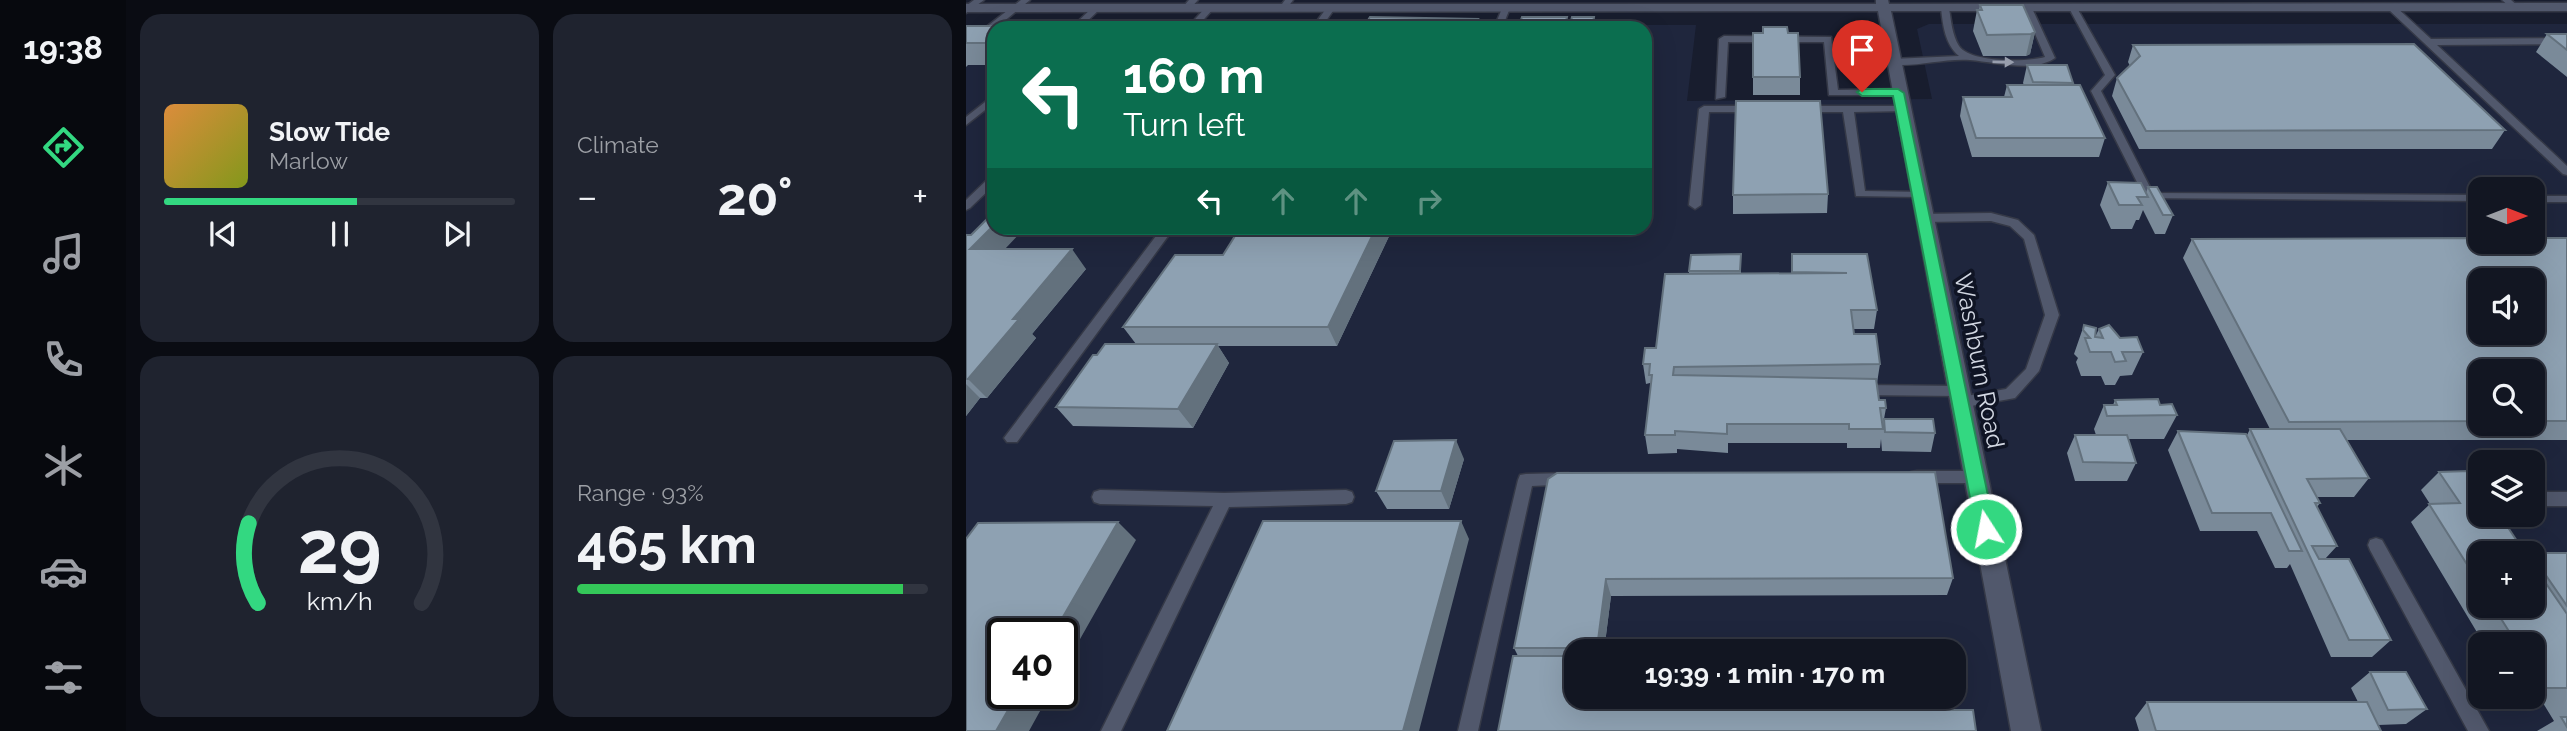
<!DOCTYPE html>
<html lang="en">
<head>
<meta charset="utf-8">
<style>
  :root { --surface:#121622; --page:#1f232f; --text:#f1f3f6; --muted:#9c9fa5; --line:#313540; --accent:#33d881 }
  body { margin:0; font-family:Raleway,sans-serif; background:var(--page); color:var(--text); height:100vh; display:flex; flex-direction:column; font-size:26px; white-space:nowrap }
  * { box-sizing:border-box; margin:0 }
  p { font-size:23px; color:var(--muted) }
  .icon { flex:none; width:38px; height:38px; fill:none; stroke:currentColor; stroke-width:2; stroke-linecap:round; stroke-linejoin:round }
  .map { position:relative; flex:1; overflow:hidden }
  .details { display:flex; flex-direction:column; gap:14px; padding:14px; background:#0a0c13; width:840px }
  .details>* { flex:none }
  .banner { position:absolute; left:21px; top:21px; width:665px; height:214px; border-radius:21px; box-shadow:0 7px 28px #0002,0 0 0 2px var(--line); background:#0b6e4f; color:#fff; overflow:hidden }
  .needle { width:46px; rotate:90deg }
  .fabs { position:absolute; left:1502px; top:177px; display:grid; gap:14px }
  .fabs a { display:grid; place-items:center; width:77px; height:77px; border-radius:14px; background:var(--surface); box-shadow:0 7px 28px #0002,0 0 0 2px var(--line); font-size:35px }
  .speed { position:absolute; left:21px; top:618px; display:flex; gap:14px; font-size:35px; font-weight:700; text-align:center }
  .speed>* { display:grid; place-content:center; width:91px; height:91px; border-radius:50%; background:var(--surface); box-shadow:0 7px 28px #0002,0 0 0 2px var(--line); line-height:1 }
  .speed .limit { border:4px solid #111; border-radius:10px; background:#fff; color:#111 }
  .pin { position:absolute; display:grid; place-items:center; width:60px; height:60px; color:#fff; margin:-72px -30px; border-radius:50% 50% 50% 0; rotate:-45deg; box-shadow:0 0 7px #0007 }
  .pin .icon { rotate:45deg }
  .me { position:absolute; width:77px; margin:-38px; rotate:349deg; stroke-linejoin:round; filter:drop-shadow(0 0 5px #0008) }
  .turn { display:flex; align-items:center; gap:24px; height:147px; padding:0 21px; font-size:32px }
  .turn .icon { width:91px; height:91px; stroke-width:2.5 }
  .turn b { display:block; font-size:49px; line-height:60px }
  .lanes { display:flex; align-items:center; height:66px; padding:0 21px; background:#0003; justify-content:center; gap:35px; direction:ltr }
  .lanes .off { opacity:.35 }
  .big { font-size:52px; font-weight:700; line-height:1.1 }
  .details .tile { flex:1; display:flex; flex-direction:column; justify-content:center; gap:10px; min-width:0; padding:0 24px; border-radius:21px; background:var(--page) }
  .details .dial { align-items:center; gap:0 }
  .dial svg { height:182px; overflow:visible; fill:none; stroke:var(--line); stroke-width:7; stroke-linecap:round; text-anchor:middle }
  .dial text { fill:var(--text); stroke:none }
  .song { display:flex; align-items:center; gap:21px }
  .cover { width:84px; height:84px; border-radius:10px; background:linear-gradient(135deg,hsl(30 70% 55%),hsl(70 70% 35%)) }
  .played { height:7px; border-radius:4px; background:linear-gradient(90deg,var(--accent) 55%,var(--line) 55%) }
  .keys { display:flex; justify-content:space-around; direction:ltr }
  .heat { display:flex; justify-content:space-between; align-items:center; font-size:38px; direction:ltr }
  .charge { height:10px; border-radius:5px; background:linear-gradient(90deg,#34c759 93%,var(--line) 0) }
  .details .tiles { flex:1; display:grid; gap:14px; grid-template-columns:repeat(2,1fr) }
  .trip { position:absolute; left:598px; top:639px; width:402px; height:70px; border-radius:21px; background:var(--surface); box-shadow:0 7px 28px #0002,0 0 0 2px var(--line); font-weight:700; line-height:70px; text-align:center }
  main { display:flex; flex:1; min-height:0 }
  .dock { display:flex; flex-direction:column; width:126px; justify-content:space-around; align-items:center; background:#07090e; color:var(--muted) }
  .dock .icon { width:49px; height:49px }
  .dock .on { color:var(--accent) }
  .dock b { font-size:32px; color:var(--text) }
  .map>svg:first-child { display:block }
</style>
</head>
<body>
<main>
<nav class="dock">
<b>19:38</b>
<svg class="icon on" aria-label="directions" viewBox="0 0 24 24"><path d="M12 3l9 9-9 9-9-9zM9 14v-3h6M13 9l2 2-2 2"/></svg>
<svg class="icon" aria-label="music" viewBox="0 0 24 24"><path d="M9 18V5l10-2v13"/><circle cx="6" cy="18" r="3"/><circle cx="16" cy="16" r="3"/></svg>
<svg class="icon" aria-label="phone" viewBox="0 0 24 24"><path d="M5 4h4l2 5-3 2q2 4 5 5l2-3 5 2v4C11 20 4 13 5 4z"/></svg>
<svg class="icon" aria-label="climate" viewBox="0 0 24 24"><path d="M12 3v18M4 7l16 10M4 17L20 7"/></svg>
<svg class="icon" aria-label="car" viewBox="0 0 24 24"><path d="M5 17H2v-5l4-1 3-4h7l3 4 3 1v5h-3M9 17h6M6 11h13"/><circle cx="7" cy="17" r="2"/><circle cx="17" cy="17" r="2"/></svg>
<svg class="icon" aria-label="filters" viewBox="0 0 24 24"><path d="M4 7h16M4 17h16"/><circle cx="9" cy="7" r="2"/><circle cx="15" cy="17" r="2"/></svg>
</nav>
<section class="details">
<div class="tiles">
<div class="tile">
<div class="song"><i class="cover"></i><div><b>Slow Tide</b><p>Marlow</p></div></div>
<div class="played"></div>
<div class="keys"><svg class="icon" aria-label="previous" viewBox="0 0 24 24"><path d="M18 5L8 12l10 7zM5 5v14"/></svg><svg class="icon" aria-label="pause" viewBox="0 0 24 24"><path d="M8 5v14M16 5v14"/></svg><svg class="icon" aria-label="next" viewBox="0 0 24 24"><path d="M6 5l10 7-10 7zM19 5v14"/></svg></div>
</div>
<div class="tile"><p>Climate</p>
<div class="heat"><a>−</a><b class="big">20°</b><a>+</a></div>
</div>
<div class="tile dial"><svg viewBox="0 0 100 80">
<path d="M14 69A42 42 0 1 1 86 69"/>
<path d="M14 69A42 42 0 0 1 10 34" stroke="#33d881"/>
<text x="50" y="56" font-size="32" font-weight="700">29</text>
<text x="50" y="72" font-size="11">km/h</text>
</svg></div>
<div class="tile"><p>Range · 93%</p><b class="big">465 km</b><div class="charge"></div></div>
</div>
</section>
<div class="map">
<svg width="1601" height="731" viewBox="0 0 1601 731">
  <rect width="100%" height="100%" fill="#181d2e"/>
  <path fill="#1f263d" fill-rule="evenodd" d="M963,24H1601V731H0V25H730L721,101L966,99L951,29ZM28,28H679V228H28ZM1514,189H1566V242H1514ZM1514,280H1566V332H1514ZM1514,371H1566V424H1514ZM1514,462H1566V514H1514ZM1514,553H1566V606H1514ZM37,634H96V693H37ZM1514,644H1566V696H1514ZM611,651H989V696H611Z"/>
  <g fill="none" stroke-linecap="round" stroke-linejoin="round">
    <defs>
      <path id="lane" d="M8,0H18L0,13V6Z
        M55,0H64L25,32H19V28Z
        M223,0H232L223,10H217L216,8Z
        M319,0H327L320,10H314L313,8Z
        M1536,0H1545L1553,7L1546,9Z
        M979,5L983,8C985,20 986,35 993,46C1005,63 1060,62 1079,57L1058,8L1065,6L1089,58C1068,73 1028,62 1004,60C977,58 949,68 923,64L921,62L926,59L993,56C979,44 977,26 975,8Z
        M1107,5L1111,8L1149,75L1135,91L1187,193L1514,195V201L1179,198L1125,91L1139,75L1103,8Z
        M1422,5H1428L1465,39L1601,38V44L1471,45L1601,166V175L1597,174L1422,9Z
        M128,6L135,8L114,28H105Z
        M241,6L248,8L230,28H221Z
        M362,6L369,8L355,28H346Z
        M537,6L544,8L536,28H528Z
        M758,36L865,37L872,90L932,89L937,92L932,95H863L858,42H762L759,97L750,99L753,39Z
        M28,95V103L0,125V117Z
        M738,106H787L792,109L787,112H743L735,205L729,209L723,205L733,109Z
        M936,106L941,109L940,111L888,112L899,191L957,192V196L953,197L890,196L877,112H835L830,109L835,106Z
        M28,176V185L4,208L0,210V200L24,177Z
        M1566,196H1601V202H1566Z
        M1025,213L1052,220L1068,235L1093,315L1073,371L1049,398L994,408L989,406L987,402L989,398L1040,389L1060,369L1079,315L1058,239L1044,226L1025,221L957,222L951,218L957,214Z
        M196,228H208L51,442H41L38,438L41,434Z
        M895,385L992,386L997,387L999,391L997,395L992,396L895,395L890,394L888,390L890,386Z
        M951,471H1009L1015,472L1017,477L1015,482L1009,483H951L945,482L943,477L945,472Z
        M602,473L608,474L610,479L608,484L566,486L512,731H492L552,480L554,475L560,474Z
        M134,490L258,493L380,490L386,492L388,497L386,502L380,504L263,507L155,731H135L247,506L134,504L128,502L126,497L128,492Z
        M1566,492H1601V506H1566Z
        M1410,538L1416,540L1523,731H1502L1404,550L1402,545L1404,540Z"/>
      <path id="secondary" d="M910,0H922L923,4L1601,3V11H925L1075,731H1045L912,11L0,12V4H910Z"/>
    </defs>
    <use href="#lane" stroke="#353947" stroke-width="3"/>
    <use href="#secondary" stroke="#353947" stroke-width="3"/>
    <use href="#lane" fill="#51586c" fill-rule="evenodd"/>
    <use href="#secondary" fill="#51586c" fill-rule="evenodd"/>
  </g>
  <path fill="#7a8a99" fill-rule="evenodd" d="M1014,5L1069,32L1064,54L1060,56H1017L1007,31L1011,10H1013Z
    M0,26H64L66,28H28V65H2L0,67Z
    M787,33H822L834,77V95H787Z
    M1581,34H1601V77L1570,52Z
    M1167,45L1539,130L1526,149H1173L1146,96L1151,78L1164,66L1162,62Z
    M1061,65L1107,83V85L1139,138L1133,157H1006L994,116L997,97H1038L1041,85H1058L1057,83Z
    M1142,182L1180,193L1182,187L1207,215L1199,234H1189L1177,210L1173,220H1170L1166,229H1145L1134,205Z
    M862,194L861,213L767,214V195Z
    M274,228H427L371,346H252L263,363L227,428L107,426L90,407L131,355L170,344L157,327L257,255Z
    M0,235H5L39,249L120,269L66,334L70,338L21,398H14L0,416Z
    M1601,238V440H1381L1403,478L1388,497H1351L1354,503L1351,507L1371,546L1359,559L1425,640L1406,657H1365L1324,564L1321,568H1309L1291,531H1234L1202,450L1212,431L1281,435L1284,429H1304L1217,258L1226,239ZM1514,371H1566V424H1514Z
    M775,254V274L825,273L826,254L911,310L908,329H887L888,334L914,364L911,383L913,400L920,408L918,419L969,433L965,452L916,451L915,439L914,448H881V443H762V453L711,449V453L682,454L679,435L685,387L684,383L680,384L677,364L690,348L723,274V271Z
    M1118,325L1129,337L1133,329L1154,338L1177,352L1166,375L1154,376L1149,385H1139L1135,376H1115L1110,362L1112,358L1108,354Z
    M1149,400L1211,415L1198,439H1162L1170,463L1161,481H1109L1101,453L1109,435H1130L1128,429L1138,405H1147Z
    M498,459L483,509H421L410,491Z
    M1504,471L1514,553V606H1566V553H1601V731H1571L1588,721L1577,703H1554L1550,696H1566V644H1518L1445,522L1464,504L1455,490L1473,472Z
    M582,479L987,578L981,595L645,596L638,651H611V696L532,731L552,656L548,648Z
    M1404,672L1461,709L1440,724L1412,725L1415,731H1173L1169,718L1181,702H1392L1385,688Z"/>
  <path fill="#63717d" d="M601,17L603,28H598Z
    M628,17L630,28H626Z
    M512,19L514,28H507Z
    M1069,32L1064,54L1060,56L1065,34Z
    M28,225V228H59L21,268L4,249Z
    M410,228H427L371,346L362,327Z
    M106,249L120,269L66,334L70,338L21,398L2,379L47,319Z
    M251,344L263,363L227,428L212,409Z
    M0,384L14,398L0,416Z
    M490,440L498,459L483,509L475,491Z
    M495,521L503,539L453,731H437Z
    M152,522L170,540L96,671V634H87Z
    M640,579L645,596L638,651H632L631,648Z
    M52,693H84L63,731H30Z
    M624,696H632L628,725L622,710Z"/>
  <path fill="#8ea1b2" stroke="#63717d" stroke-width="2" fill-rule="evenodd" d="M1014,5H1057L1069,32L1065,34L1021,35L1011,10H1016Z
    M404,17L512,19L507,28H397Z
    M556,17H601L598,28H552Z
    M606,17H628L626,28H603Z
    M0,26H64L62,28H28V43H0Z
    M797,27H821L822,33H832L834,77H787V33H797Z
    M1581,34H1601V50Z
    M1448,44L1539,130L1180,131L1151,78L1174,56L1167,45Z
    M1061,65H1101L1107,83L1067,82Z
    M1041,85H1114L1139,138H1010L997,97H1046Z
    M770,101H854L862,194L767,195Z
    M1142,182L1175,183L1182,197H1171L1176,205H1153Z
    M1182,187H1191L1207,215H1197Z
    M28,212V225L4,249H106L47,319H53L2,379H0V235H5Z
    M274,228H410L362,327H157L209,255H257Z
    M1514,238V242H1566V238H1601V421H1566V371H1514V421L1323,422L1226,239ZM1514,280H1566V332H1514Z
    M775,254L774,271H723L725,255Z
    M826,254H901L911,310H885L888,334H910L914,364L708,367L707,375L910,379L913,400H919L920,408H914L917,429H883V424H761V434L709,431V435H679L686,375H683L684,364H677L679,348H690L699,274L881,273L826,272Z
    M1118,325L1130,328L1129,337L1137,338L1133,329L1143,325L1154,338L1171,337L1177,352H1156L1160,361L1149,362L1145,352H1124L1119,338H1124L1117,330Z
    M139,344H251L212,409L90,407L127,355H131Z
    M1192,399L1194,405L1206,404L1211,415L1141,416L1138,405H1151L1149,400Z
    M918,419H967L969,433L919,432Z
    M1284,429H1374L1403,478L1341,479L1354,503H1349L1371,546H1346L1353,559H1383L1425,640H1383Z
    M1212,431L1280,434L1336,551H1323L1305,513H1246Z
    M1109,435H1161L1170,463L1117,462Z
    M490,440L475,491H410L428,441Z
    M1504,471L1514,486V514H1533L1559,553H1514V585L1463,504L1494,503L1473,472Z
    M969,472L987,578L640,579L631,648H548L582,479L591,473Z
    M297,521H495L437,731H201Z
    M152,522L87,634H37V693H52L30,731H0V539L12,523Z
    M1566,553H1601V606L1566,555Z
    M1566,563L1601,614V688H1578L1566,669V644H1551L1527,606H1566Z
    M547,656H611V696H624L622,710H1007L1010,731H532Z
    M1404,672H1440L1461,709L1422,710Z
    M1181,702H1401L1415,731H1190Z
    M1595,717H1601V727Z"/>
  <defs><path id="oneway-solid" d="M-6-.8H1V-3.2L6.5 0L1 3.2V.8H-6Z" transform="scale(1.75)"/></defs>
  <use fill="#989ead" href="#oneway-solid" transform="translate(1037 62) rotate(1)"/>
  <path fill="#33d881" stroke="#218c54" stroke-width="2" d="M932,89L938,93L1029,529L1026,535H1013L1010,529L927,96H896L891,92L896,89Z"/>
  <g text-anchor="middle" stroke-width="7" stroke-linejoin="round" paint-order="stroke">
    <g font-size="24" fill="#d2d7e2" stroke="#0f1424">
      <text transform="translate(1013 361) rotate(79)" y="8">Washburn Road</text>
    </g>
  </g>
</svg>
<div class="fabs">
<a><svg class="needle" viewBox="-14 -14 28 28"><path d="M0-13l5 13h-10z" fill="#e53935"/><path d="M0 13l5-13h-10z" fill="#9c9fa5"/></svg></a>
<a><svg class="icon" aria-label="sound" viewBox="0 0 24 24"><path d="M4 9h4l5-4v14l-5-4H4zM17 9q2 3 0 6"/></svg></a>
<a><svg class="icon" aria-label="search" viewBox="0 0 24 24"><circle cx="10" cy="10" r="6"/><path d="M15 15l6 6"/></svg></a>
<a><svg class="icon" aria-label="layers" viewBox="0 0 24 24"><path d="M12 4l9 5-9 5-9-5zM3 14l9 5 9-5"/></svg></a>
<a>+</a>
<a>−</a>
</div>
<div class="speed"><div class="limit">40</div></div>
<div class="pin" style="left:896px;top:92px;background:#d93025"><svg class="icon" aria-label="arrive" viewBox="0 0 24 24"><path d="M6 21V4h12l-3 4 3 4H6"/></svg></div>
<svg class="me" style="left:1020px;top:529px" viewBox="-20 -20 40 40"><circle r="17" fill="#33d881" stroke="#fff" stroke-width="3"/><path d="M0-11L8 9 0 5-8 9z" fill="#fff"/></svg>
<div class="trip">19:39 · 1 min · 170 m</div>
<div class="banner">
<div class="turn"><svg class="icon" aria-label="left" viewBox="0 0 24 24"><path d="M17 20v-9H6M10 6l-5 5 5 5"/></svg><div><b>160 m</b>Turn left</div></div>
<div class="lanes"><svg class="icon" aria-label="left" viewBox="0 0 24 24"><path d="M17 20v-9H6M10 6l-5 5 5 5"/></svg><svg class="icon off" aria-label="ahead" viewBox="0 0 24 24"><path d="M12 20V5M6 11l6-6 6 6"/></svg><svg class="icon off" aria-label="ahead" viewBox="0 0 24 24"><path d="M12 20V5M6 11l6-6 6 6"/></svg><svg class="icon off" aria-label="right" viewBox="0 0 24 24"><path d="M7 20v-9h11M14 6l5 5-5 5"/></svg></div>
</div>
</div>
</main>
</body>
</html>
